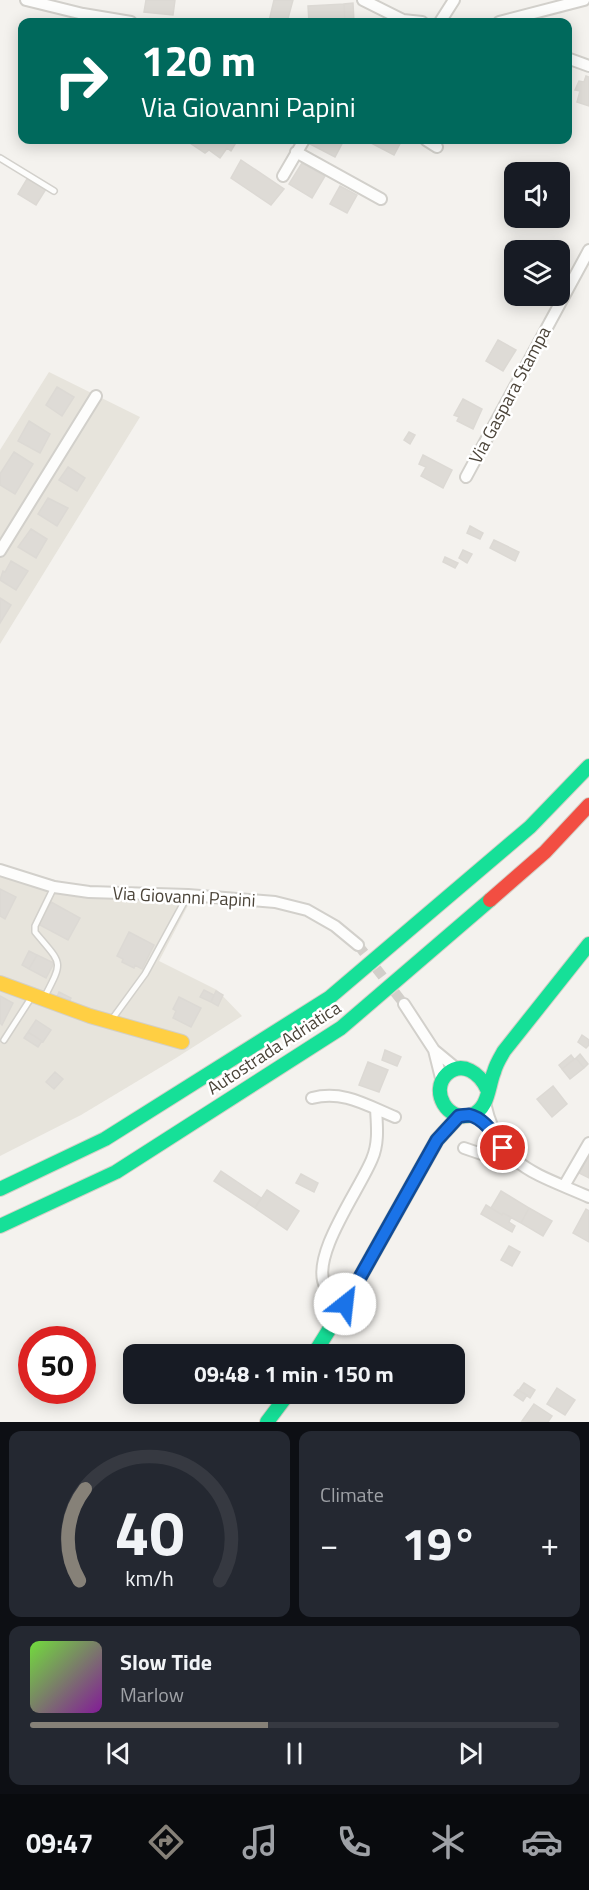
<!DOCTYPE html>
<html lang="en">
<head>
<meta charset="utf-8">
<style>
  :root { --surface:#171b24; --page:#242831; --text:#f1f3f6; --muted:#9ea1a6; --line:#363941; --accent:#868178 }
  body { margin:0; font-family:"Titillium Web",sans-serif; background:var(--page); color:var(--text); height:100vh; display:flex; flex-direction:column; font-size:22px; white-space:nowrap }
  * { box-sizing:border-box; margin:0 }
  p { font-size:20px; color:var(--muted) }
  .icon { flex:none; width:33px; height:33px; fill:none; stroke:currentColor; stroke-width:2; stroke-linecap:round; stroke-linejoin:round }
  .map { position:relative; height:1422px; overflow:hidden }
  .sheet { display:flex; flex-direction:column; gap:9px; padding:9px; background:#0d0f14; flex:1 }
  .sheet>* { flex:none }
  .top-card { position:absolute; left:18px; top:18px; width:554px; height:126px; border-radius:12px; box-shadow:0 3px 15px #0003; background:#00695c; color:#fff; overflow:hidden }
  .controls { position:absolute; left:504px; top:162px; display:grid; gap:12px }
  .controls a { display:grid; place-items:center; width:66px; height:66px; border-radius:12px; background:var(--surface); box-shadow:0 3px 15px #0003; font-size:30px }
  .speed { position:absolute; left:18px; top:1326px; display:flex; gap:12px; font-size:30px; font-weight:700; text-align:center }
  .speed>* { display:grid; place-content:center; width:78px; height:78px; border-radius:50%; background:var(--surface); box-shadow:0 3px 15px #0003; line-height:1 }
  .speed .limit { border:9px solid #d22; background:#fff; color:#111 }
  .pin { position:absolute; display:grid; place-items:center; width:51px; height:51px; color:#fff; margin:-26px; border:3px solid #fff; border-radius:50%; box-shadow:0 2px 6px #0007 }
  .me { position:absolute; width:66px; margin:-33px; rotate:29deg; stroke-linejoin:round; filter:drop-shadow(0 0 4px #0008) }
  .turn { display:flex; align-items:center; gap:21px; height:126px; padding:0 24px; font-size:27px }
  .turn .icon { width:78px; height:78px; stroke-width:2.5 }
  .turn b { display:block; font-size:42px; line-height:51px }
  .big { font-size:45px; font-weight:700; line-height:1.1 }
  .sheet .card { flex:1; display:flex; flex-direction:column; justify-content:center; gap:9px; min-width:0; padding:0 21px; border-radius:12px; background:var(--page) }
  .sheet .dial { align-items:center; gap:0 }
  .dial svg { height:156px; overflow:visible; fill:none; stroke:var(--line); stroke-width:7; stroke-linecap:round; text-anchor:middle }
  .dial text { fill:var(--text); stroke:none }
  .song { display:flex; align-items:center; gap:18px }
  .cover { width:72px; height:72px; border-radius:9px; background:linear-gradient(135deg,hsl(100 70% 55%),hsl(290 70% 35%)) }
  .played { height:6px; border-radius:3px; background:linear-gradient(90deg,var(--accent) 45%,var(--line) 45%) }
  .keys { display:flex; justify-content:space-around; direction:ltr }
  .heat { display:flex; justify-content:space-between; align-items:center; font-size:33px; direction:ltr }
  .sheet .tiles { flex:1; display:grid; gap:9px; grid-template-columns:1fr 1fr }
  .card:last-child { grid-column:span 2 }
  .trip { position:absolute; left:123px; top:1344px; width:342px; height:60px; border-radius:12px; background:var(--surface); box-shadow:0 3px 15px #0003; font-weight:700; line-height:60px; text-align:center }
  .tab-bar { display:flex; height:96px; justify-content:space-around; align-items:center; background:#090b0e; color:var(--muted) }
  .tab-bar .icon { width:42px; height:42px }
  .tab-bar .on { color:var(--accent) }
  .tab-bar b { font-size:27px; color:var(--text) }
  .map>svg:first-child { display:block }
</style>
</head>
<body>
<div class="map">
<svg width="589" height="1422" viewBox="0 0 589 1422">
  <rect width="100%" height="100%" fill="#f4f2ee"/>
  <path fill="#e7e4dc" d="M49,372L140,417L0,644V450Z
    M0,865L66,883L99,886L196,890L159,961L217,990L242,1016L176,1058L81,1115L0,1156Z"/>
  <path fill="#dedbd6" stroke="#dcd9d4" stroke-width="1.5" d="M146,0H175L173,15L144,12Z
    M274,0H293L287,22L269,21Z
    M353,3L354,22H345L344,4Z
    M344,4L345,22H309L308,6Z
    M533,16L549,21V22H531Z
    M586,76L589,77V106L577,102L580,91L575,90L579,81L584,82Z
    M192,140H234L237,141L231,151L227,148L220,158L209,150L205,153L190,143Z
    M313,140H344L335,157L310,144Z
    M370,140H402L394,155L369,142Z
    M241,160L284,189L271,205L231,178Z
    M302,163L325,176L312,198L289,184Z
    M27,179L46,189L36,205L18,194Z
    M340,186L357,195L347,213L330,204Z
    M498,340L516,350L503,371L486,361Z
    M57,387L74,397L62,416L46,405Z
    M463,399L482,409L473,429L457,421L459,417L454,415Z
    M29,421L50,434L40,453L18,441Z
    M409,432L415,435L410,444L404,440Z
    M14,452L33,464L15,494L0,485V474Z
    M423,455L452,470L443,488L421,476L426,467L419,464Z
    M68,467L85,478L77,491L59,480Z
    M48,498L68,508L57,526L38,514Z
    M470,526L483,533L480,539L467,533Z
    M31,529L47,539L36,558L18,547Z
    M494,540L519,552L515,561L490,548Z
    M463,550L472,554L467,563L459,558Z
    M445,557L458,563L455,568L443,562Z
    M11,561L28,571L16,590L0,580L3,571L5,572Z
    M0,598L11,605L0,623Z
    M0,889L16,897L5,919L0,916Z
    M51,902L80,918L68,940L38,924Z
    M129,932L154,945L142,969L135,965L134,968L122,962L123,959L117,956Z
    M29,951L37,955L29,969L22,965Z
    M37,955L54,963L46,978L29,969Z
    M204,990L214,995L211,1002L200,997Z
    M216,991L223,995L218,1006L211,1002Z
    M59,992L71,998L69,1002L57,997Z
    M0,996L13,1003L2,1025L0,1023Z
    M179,997L201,1008L191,1027L173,1018L176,1011L173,1009Z
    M36,1020L51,1030L43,1042L28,1032Z
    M28,1032L42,1041L38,1047L24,1038Z
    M582,1035L589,1040V1045L586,1048L578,1042Z
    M385,1050L401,1057L397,1066L382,1060Z
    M580,1054L588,1064L584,1068L576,1058Z
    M571,1055L574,1059L562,1069L559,1065Z
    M576,1058L584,1068L570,1079L562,1069Z
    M368,1062L388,1070L379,1092L359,1085Z
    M55,1072L63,1079L54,1089L46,1082Z
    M553,1086L567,1104L552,1117L537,1099Z
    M589,1153V1178L577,1172Z
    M221,1171L261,1198L255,1208L214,1181Z
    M301,1174L318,1183L314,1192L296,1183Z
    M267,1190L299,1211L287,1230L255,1208Z
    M501,1191L529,1208L521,1223L503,1213L502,1215L491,1208Z
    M486,1205L502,1215L503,1213L511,1217L509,1222L515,1226L512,1232L481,1214Z
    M529,1208L552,1221L543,1236L521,1223Z
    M586,1209L589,1211V1242L573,1233Z
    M509,1246L520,1252L512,1266L501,1260Z
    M524,1383L535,1390L530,1398L519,1390Z
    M557,1388L575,1400L565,1415L547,1404Z
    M518,1390L527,1395L523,1401L514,1395Z
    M534,1404L552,1416L548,1422L522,1421Z"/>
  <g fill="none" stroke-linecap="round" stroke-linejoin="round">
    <path stroke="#d2cfca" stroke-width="10" stroke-dasharray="10 5" stroke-linecap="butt" d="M358,945L404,1004"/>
    <defs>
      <path id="lane" d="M0,158L54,191
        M43,1000C64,959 63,966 35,932V926L54,887
        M110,1022L145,974L188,895
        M4,1040L31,998"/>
      <path id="street" d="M26,0L83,14L131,22
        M363,0L403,20L422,22
        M440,22L454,0
        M499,22L584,0
        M567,58L589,66
        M426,140L437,147
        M296,152L381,199
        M283,176L304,140
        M466,477L589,250
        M0,551L96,396
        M0,870L54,887L89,892L188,895L275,902L307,910L335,926L358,945
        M404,1004L434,1050L457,1069
        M434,1050L442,1082
        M312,1098C343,1090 366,1105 395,1117
        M485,1103C499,1167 535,1173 589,1197
        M464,1148L502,1161H516
        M564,1186L589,1143
        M345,1304C337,1300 329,1294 325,1286C310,1256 360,1189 372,1159C379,1143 377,1126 376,1109"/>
      <path id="fast" d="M487,1089C480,1074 463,1060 447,1074C429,1091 448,1123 471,1115C489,1109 488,1086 494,1072C496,1064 500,1058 504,1051L589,944
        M0,1189L105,1139L329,998L530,827L589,766
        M0,1226L116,1172L341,1028L490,900
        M314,1354L345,1304L437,1140L459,1116
        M267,1422L288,1394"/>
      <path id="slow" d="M0,983L90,1016L182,1042"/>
      <path id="jam" d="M490,900L545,852L589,805"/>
    </defs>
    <use href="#lane" stroke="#d2d0cb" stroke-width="8"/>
    <use href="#street" stroke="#d2d0cb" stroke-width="14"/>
    <use href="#fast" stroke="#d3cfc5" stroke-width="16"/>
    <use href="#slow" stroke="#d3cfc5" stroke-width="16"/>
    <use href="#jam" stroke="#d3cfc5" stroke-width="16"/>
    <use href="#lane" stroke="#fdfdfc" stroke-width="5"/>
    <use href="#street" stroke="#fdfdfc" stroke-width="10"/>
    <use href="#fast" stroke="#16e098" stroke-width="14"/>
    <use href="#slow" stroke="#ffcf43" stroke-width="14"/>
    <use href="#jam" stroke="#f24e42" stroke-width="14"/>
  </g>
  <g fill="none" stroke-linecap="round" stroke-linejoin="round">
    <defs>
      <path id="route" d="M345,1304L437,1140L459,1116C462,1116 466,1115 469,1115C484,1118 496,1136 503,1148"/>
    </defs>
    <use href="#route" stroke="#114b97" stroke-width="15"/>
    <use href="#route" stroke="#1a73e8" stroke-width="10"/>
  </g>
  <g text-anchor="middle" stroke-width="5" stroke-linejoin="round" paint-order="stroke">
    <g font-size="18" fill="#4b4439" stroke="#fff">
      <text transform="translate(510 395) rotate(-62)" y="6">Via Gaspara Stampa</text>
      <text transform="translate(184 897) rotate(3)" y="6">Via Giovanni Papini</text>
      <text transform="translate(274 1048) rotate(-33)" y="6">Autostrada Adriatica</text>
    </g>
  </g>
</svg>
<div class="controls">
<a><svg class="icon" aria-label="sound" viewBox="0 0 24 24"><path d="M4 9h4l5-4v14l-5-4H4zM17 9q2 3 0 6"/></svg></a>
<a><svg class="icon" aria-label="layers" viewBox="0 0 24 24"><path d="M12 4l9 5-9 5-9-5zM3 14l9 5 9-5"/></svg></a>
</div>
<div class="speed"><div class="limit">50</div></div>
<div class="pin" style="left:503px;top:1148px;background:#d93025"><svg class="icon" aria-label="arrive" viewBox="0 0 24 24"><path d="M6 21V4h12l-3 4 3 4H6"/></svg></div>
<svg class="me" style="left:345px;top:1304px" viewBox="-20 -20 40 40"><circle r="19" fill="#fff"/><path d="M0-13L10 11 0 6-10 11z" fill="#1a73e8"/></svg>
<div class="trip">09:48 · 1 min · 150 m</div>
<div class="top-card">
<div class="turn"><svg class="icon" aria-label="right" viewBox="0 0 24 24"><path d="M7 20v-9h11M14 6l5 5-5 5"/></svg><div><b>120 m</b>Via Giovanni Papini</div></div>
</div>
</div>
<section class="sheet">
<div class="tiles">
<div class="card dial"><svg viewBox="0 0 100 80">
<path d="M14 69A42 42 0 1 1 86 69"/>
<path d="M14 69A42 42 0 0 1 17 22" stroke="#868178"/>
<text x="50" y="56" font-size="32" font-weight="700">40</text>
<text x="50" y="72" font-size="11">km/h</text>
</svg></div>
<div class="card"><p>Climate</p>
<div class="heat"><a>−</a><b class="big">19°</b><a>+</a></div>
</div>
<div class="card">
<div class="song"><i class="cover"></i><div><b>Slow Tide</b><p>Marlow</p></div></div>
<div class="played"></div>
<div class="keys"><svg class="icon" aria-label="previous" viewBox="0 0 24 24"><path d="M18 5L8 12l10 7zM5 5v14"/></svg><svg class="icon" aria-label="pause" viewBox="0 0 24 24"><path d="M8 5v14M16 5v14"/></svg><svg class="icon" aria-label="next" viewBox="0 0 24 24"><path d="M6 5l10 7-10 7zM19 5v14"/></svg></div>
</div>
</div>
</section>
<nav class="tab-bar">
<b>09:47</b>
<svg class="icon on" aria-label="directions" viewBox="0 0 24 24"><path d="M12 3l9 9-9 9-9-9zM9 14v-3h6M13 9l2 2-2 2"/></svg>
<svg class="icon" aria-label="music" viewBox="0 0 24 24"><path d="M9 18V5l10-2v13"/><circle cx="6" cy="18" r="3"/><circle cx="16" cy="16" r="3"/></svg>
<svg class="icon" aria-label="phone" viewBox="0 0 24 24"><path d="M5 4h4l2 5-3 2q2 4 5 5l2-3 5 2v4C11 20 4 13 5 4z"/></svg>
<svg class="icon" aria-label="climate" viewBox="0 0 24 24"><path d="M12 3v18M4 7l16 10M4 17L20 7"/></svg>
<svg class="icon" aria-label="car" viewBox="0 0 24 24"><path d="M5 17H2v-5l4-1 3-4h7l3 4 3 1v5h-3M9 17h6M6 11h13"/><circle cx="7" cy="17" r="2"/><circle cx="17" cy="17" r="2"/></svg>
</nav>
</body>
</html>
